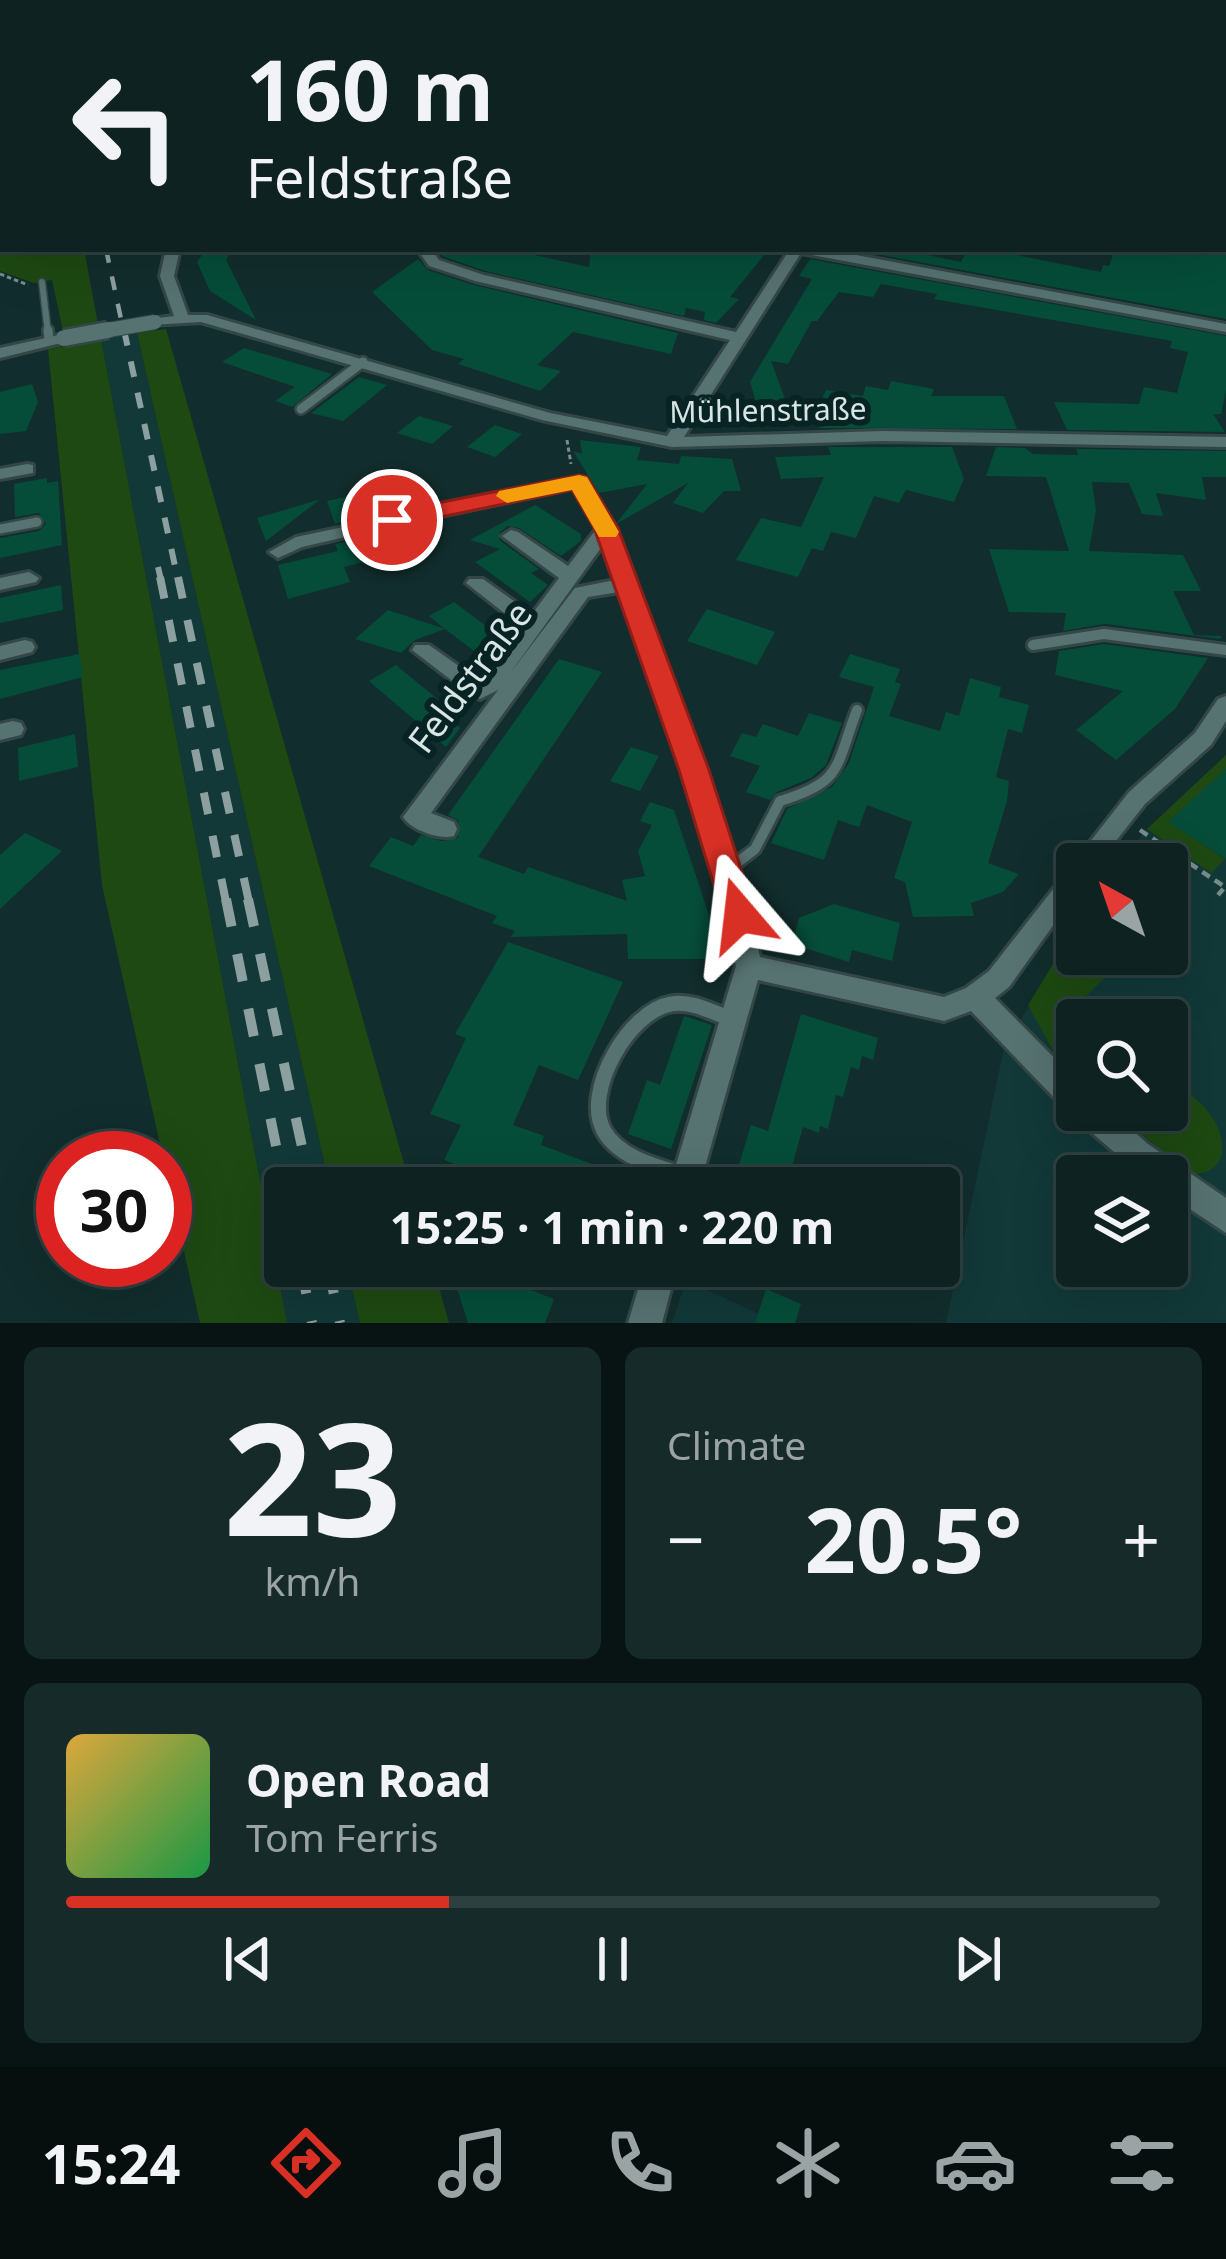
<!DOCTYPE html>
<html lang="en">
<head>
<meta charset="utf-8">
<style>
  :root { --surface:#0e2222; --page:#172a2a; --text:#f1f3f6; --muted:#9ba4a5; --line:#2e3f40; --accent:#d93025 }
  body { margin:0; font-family:"Noto Sans",sans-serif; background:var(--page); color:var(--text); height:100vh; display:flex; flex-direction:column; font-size:45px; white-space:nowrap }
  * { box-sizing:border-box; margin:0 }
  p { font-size:39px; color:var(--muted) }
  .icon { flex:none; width:66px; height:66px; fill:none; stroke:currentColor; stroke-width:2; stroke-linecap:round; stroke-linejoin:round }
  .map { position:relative; height:1323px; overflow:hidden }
  .drawer { display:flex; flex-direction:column; gap:24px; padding:24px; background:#081313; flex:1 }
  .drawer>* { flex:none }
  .top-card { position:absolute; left:0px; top:0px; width:1227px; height:252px; box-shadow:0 12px 48px #0002,0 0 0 3px var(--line); background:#0e2222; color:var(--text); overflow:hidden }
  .needle { width:78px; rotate:320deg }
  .buttons { position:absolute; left:1056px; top:843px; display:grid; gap:24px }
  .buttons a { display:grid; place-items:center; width:132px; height:132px; border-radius:12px; background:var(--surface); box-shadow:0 12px 48px #0002,0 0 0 3px var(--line); font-size:60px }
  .speed { position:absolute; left:36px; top:1131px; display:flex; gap:24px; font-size:60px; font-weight:700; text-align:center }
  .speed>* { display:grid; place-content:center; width:156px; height:156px; border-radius:50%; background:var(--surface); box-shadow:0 12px 48px #0002,0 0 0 3px var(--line); line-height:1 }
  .speed .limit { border:18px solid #d22; background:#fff; color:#111 }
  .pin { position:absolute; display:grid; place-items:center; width:102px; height:102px; color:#fff; margin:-51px; border:6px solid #fff; border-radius:50%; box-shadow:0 3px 12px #0007 }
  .me { position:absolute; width:132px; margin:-66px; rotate:343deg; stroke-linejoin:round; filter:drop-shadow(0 0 9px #0008) }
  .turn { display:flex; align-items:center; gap:42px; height:252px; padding:0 48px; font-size:54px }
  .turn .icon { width:156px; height:156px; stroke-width:2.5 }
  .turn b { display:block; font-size:84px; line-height:102px }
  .big { font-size:90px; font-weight:700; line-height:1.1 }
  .drawer .widget { flex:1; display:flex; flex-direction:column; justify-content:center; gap:18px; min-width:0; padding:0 42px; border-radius:18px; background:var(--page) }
  .drawer .dial { align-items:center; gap:0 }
  .dial b { font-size:156px; line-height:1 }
  .song { display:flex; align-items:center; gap:36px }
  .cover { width:144px; height:144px; border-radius:18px; background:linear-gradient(135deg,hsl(40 70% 55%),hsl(140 70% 35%)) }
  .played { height:12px; border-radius:6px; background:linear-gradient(90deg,var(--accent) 35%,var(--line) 35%) }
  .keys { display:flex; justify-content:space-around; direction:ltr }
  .heat { display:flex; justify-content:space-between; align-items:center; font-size:66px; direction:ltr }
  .drawer .tiles { flex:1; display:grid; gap:24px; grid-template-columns:1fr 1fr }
  .widget:last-child { grid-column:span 2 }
  .trip { position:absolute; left:264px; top:1167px; width:696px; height:120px; border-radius:12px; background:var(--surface); box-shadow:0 12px 48px #0002,0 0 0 3px var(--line); font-weight:700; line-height:120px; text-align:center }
  .tabs { display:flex; height:192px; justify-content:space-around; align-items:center; background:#060e0e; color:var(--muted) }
  .tabs .icon { width:84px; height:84px }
  .tabs .active { color:var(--accent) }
  .tabs b { font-size:54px; color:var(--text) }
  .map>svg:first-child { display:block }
</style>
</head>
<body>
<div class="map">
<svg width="1226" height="1323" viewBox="0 0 1226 1323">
  <rect width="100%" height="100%" fill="#122d2d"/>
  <path fill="#123838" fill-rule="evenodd" d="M137,333L330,1188H285V1266H347L360,1323H287L101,339Z
    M1226,755V1323H946L1004,1048L1077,925V954H1167V864H1117L1147,829ZM1077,1020H1167V1110H1077ZM1077,1176H1167V1266H1077Z
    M686,1280L778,1323H672Z"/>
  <path fill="#1e4912" d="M0,133L3,249H84L98,324L63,331L52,280L34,283L0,271Z
    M166,329L411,1188H330L137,333Z
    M101,339L287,1323H200L102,885L48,349Z
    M1226,755V769L1169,822L1225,859L1211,873L1147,829Z
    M1077,925V954H1129L1078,1004L1097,1020H1077V1077L1055,1054L1028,1005Z
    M1167,1076C1190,1094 1226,1117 1222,1153C1218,1169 1207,1173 1192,1175L1112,1110H1167Z
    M347,1266H433L449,1323H360Z"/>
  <path fill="#054d39" d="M206,249H232L226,260L256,320L210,291L197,262Z
    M437,249H507L589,267L591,249H769L730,297L739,299L716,323L704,320L705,312L686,308L684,316L485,271L442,256Z
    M849,249H915L913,252L961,262L968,249H1008L1006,253L1101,272L1103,265L1109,266L1115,249H1226V319Z
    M418,259L428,270L474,285L678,333L671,354L573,332L537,365L561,371L540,391L458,364L464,359L432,350L372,292Z
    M810,259L1226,336V391L1221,414H1213L1225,432L1067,430L1054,402L1139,404L1144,387L1177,393L1188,352L1170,348L1172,341L934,299L937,294L881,284L873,297L839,292L817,321H812L788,364L771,361L789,410L759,412L750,382L812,279L799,276Z
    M244,348L278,358L332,374L292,407L275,401L295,387L222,362Z
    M359,377L387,385L343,421L311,413Z
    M891,381L934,389L931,396H1004L1017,429L820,428L814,416L826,390L863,396L866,386L888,390Z
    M32,384L38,402L26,431L0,434V392Z
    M419,416L453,426L432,444L397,433Z
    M495,425L522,434L495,457L467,447Z
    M580,440L641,447L637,460L679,464L681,456L732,459L741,491H724L703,513L673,503L688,483L616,524L647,484L599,493L573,451L582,454Z
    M828,447H952L964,479L954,502L906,490L899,503L874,496L856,538L831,532L823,551L812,548L798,577L736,560L761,518L801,527L824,477L781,479L775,457L831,455Z
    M996,447L1025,448L1033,454L1078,455L1076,449L1226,451V477H1202L1206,500L1156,493L1163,516L1142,514L1129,483L1092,482L1096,510L1089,551L1183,555L1201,591H1173L1194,635L1222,636L1220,639L1105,624L1063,631L1066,613L1009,612L989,549L1069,551L1046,477L986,476Z
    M47,478V483L58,481L62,545L0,558V538L39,531L46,524L39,513L15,517L14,484Z
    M376,491L388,513L335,524L327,501Z
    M318,500V501L266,541L257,518Z
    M535,505L581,534V541L561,556L519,528L508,526L500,532L499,540L539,569L531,573L548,585L530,602L475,562L500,549L470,540Z
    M425,524L434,543L344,567L350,582L288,599L278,565L338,551L335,544Z
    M61,585L63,610L0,623V598Z
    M454,602L506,641L497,653L486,660L445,629L415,640L401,653L355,639L388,610L445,629L429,616Z
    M707,609L775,632L757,665L687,641Z
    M1104,644L1208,658L1175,709L1116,760L1076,730L1123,691L1055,675L1059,651Z
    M80,654L83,677L0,699V670Z
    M850,654L900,669L895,682L901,684L889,716L940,731L946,712L959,716L970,678L1001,687L999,697L1029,705L1022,733L1008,729L996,777L1009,781L1007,801L988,863L1019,874L1003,892L971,903L974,916L913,917L905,882L894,878L912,822L867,805L859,827L838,820L824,860L771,843L787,809L832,787L849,763L874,687L839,677Z
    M559,659L602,672L478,857L524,874L528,867L627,901L622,880L645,876L638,851L652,825L640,821L650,802L674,810L717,939L714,959H628L627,934L511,937L515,931L492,923L497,916L369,866L391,837L413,846L421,835L441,841L458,838V820L448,815Z
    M396,665L457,715L450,719L460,728L446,747L369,681Z
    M809,713L842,723L826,765L811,778L777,792L770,800L746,792L760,766L730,756L742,733L756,737L763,724L798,736Z
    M75,734L78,767L19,781L18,748Z
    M631,747L659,756L640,791L610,781Z
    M1226,769V859L1168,822Z
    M25,833L62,851L0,909V855Z
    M834,904L900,923L892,961L852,950L849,962L792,944L799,918Z
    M508,942L623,982L578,1080L539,1065L513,1125L544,1136L541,1145L656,1188H492L496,1179L444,1160L461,1125L430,1114L466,1038L455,1034Z
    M801,1014L878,1038L873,1060L862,1056L859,1070L851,1067L843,1097L836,1095L828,1129L820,1126L819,1133L803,1127L786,1188H732L751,1125L768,1131Z
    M684,1016L712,1025L671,1149L628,1134L647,1080L660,1085Z
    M450,1266H482L484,1272L554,1299L545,1323H468Z
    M766,1289L801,1304L795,1323H755Z"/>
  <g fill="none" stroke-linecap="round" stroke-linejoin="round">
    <defs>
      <path id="service-far3" d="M42,282L48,333"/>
      <path id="service-far2" d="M48,330L49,340
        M301,409L363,362
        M0,529L37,522"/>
      <path id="service-far1" d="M1033,645L1104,634L1226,650
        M729,869L755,849L780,801C843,782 835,768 857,710"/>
      <path id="service" d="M684,1175C658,1167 619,1158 604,1131C582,1092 629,1011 671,1004C692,1000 714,1013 733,1020"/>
      <path id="minor" d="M310,0H318L320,3H312Z
        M470,0H480L483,3H473Z
        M803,0H811L812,3H804Z
        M1116,0H1126L1128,3H1118Z
        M1224,63L1226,64V70L1224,69Z
        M1224,139H1226V145H1224Z
        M1224,234H1226V242H1224Z
        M166,249H180L174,276L188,315H207L550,413L667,436L730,340L475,281L429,266L417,249H431L439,260L484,275L736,332L790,249H824L1226,324V332L801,253L684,437L883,431L1226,437V447L883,441L672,447L542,420L201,322L150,325V319L174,316L160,276Z
        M64,334L69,335V341L0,358V348Z
        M27,464L33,465V473L0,479V469Z
        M579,477L585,478C622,536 642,601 666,665C702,761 740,857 760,957L944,997L966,988L989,971L1129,792L1195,733L1218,699L1226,696V721L1211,745L1145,804L1098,864H1077V892L1009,987L995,998L1077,1081V1110H1109L1148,1144L1226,1198V1233L1167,1194V1176H1142L1077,1120L1074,1114L1067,1111L971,1011L944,1021L758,980L699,1188H669L736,966L726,915L682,770L619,592L588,597L431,813L454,822L457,829L454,836C439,840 411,830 403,817L498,690L480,699L472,696L412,650L415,645H429L480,681L483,679L522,627L466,583L469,579H483L532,614L559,578L502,536L511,530L518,532L568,566L597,528L574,488L393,526L302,547L278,558L269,552L296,537ZM603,545L615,580L575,588L508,676Z
        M29,572L39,578L36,582L0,590V578Z
        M25,640L32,642L35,647L32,652L0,660V646Z
        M13,721L21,723L24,729L21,735L0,740V724Z
        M645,1266H677L662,1323H628Z"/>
    </defs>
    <use href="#service-far3" stroke="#344747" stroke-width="9"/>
    <use href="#service-far2" stroke="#344747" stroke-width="14"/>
    <use href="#service-far1" stroke="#344747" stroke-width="16"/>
    <use href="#service" stroke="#344747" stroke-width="21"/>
    <use href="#minor" stroke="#344747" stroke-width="6"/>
    <path stroke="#798d8d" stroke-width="3" stroke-dasharray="4.5 3" stroke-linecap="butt" d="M0,274L28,285
      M567,440L571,464"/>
    <path stroke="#798d8d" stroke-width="4.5" stroke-dasharray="9 6" stroke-linecap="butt" d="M1140,830L1225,887L1218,895"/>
    <use href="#service-far3" stroke="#567271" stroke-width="6"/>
    <use href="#service-far2" stroke="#567271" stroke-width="9"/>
    <use href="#service-far1" stroke="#567271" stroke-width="10"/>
    <use href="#service" stroke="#567271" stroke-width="15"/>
    <use href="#minor" fill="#567271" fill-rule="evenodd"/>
    <path stroke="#8da0a0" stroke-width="4.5" stroke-dasharray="14 14" stroke-linecap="butt" d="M106,249L124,333"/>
    <path stroke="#8da0a0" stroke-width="6" stroke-dasharray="16 16" stroke-linecap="butt" d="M124,330L178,580
      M158,567L161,580"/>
    <path stroke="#8da0a0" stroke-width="8" stroke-dasharray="22 22" stroke-linecap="butt" d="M160,577L226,902
      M178,577L249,902"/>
    <path stroke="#8da0a0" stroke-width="10" stroke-dasharray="28 28" stroke-linecap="butt" d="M226,899L285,1190
      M248,899L311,1188
      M301,1266L312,1323
      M328,1266L340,1323"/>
    <defs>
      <path id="minor-bridge-far1" d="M91,333L155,322"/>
      <path id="minor-bridge" d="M64,338L108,330"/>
    </defs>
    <use href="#minor-bridge-far1" stroke="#344747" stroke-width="16" stroke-linecap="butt"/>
    <use href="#minor-bridge" stroke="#344747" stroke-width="21" stroke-linecap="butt"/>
    <use href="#minor-bridge-far1" stroke="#567271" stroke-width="14"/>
    <use href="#minor-bridge" stroke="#567271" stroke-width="16"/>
  </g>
  <path fill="#d93025" stroke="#8d1f18" stroke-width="3" d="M579,475L587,477L618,528L709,770L756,915L751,925L740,929L728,925L723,915L679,770L594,528L572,490L392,527L380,520L392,512Z"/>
  <path fill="#f59e0b" d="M579,475L587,477L619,532L616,537H599L572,490L507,503L496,496L499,491Z"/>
  <g text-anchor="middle" stroke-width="12" stroke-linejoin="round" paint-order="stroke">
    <g font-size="30" fill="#d7e6e5" stroke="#082323">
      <text transform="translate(768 411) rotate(-1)" y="10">Mühlenstraße</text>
    </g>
    <g font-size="36" fill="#d7e6e5" stroke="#082323">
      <text transform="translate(470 677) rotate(-53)" y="13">Feldstraße</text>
    </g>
  </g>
</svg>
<div class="buttons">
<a><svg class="needle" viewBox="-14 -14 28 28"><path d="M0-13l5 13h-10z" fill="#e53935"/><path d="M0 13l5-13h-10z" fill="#9ba4a5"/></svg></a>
<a><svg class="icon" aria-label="search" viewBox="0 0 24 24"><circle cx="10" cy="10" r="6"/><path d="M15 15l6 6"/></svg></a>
<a><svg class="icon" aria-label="layers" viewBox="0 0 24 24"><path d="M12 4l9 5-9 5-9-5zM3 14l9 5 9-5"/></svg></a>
</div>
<div class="speed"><div class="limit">30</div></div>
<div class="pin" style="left:392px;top:520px;background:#d93025"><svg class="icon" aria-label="arrive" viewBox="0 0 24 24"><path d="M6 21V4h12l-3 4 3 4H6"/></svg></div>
<svg class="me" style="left:740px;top:915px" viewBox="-20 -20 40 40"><path d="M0-17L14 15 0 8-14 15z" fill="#d93025" stroke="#fff" stroke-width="4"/></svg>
<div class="trip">15:25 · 1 min · 220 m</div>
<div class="top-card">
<div class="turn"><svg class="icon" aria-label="left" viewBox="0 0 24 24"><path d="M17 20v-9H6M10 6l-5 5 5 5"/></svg><div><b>160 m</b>Feldstraße</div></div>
</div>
</div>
<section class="drawer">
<div class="tiles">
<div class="widget dial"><b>23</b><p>km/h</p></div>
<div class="widget"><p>Climate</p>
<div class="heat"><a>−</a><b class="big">20.5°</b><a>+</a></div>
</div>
<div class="widget">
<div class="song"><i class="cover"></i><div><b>Open Road</b><p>Tom Ferris</p></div></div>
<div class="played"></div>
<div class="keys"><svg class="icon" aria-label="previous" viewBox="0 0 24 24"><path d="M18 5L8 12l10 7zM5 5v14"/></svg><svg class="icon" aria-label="pause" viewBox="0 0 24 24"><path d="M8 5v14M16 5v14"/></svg><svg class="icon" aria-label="next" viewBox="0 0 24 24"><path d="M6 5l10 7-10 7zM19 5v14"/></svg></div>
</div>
</div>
</section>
<nav class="tabs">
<b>15:24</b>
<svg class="icon active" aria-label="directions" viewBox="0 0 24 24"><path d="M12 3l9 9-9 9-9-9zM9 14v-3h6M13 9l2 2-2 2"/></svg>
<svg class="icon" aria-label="music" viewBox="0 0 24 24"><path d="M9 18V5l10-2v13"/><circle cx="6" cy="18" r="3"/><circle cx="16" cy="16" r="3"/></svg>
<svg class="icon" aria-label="phone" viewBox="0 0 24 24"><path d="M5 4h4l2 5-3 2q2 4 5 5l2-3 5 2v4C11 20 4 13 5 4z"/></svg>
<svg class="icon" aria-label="climate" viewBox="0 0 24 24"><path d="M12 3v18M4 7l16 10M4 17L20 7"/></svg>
<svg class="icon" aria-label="car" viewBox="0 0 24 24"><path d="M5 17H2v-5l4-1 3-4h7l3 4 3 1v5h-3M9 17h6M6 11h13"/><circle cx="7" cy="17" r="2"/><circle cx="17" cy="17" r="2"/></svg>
<svg class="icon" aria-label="filters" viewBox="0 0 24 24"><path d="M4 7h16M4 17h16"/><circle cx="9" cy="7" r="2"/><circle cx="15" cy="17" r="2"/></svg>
</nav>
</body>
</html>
